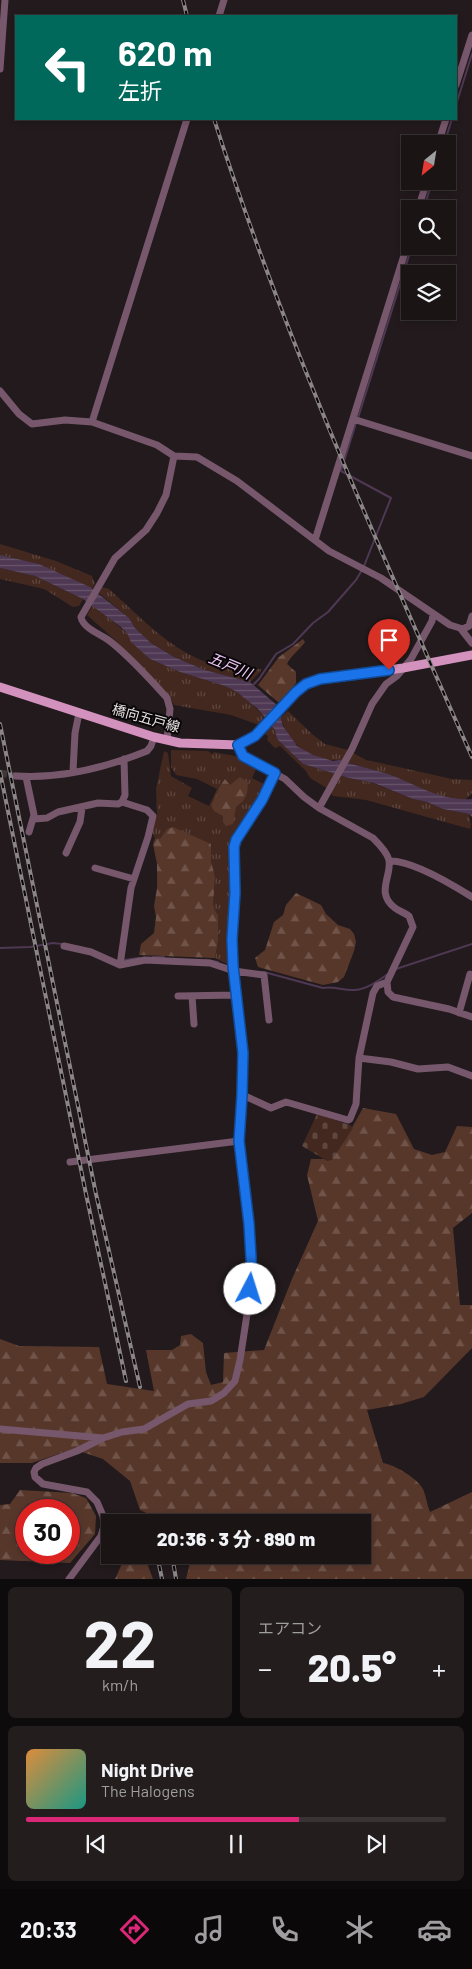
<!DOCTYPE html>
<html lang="ja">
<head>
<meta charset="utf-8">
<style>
  :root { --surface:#1a1415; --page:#231d1e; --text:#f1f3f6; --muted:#9f9ea0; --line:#383334; --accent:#db2777 }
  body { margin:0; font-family:Barlow,"Noto Sans JP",sans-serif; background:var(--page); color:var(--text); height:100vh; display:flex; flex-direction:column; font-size:19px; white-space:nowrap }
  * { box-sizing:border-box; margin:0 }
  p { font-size:16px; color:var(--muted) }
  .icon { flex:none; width:28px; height:28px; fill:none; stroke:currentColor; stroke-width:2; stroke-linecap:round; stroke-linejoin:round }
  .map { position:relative; height:1579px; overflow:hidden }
  .side { display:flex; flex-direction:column; gap:8px; padding:8px; background:#0e0b0c; flex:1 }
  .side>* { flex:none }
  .banner { position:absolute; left:15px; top:15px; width:442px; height:105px; border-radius:0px; box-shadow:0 2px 8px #0003,0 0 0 1px var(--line); background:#00695c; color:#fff; overflow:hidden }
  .needle { width:32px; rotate:210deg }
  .controls { position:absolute; left:401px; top:135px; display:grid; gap:10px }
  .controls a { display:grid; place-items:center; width:55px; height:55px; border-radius:0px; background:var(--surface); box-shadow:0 2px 8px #0003,0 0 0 1px var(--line); font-size:25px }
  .speed { position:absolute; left:15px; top:1499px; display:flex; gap:10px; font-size:25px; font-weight:700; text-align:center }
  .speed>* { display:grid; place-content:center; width:65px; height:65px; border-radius:50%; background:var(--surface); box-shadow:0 2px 8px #0003,0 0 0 1px var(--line); line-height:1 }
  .speed .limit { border:8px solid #d22; background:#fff; color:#111 }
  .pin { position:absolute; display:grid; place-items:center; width:42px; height:42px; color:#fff; margin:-51px -21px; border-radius:50% 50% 50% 0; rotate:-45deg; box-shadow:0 0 5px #0007 }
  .pin .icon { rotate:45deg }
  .me { position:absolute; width:55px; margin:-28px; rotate:5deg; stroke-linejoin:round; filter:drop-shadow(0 0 4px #0008) }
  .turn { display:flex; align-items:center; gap:18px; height:105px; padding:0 20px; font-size:22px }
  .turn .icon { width:65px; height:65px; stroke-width:2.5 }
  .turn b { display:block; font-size:35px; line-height:42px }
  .big { font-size:38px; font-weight:800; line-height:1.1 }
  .side .tile { flex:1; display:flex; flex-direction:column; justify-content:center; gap:8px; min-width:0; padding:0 18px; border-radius:8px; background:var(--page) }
  .side .dial { align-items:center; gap:0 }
  .dial b { font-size:65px; line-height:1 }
  .song { display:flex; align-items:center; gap:15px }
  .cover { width:60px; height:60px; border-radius:8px; background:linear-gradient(135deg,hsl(30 70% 55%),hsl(170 70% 35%)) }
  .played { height:5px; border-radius:2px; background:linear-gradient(90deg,var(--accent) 65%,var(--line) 65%) }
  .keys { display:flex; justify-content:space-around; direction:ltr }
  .heat { display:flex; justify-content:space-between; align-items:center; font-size:28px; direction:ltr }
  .side .tiles { flex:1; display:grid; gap:8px; grid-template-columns:1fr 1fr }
  .tile:last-child { grid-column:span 2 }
  .trip { position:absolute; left:101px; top:1514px; width:270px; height:50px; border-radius:0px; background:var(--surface); box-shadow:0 2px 8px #0003,0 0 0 1px var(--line); font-weight:800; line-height:50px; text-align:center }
  .tab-bar { display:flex; height:80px; justify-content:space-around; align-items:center; background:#0a0808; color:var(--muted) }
  .tab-bar .icon { width:35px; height:35px }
  .tab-bar .current { color:var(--accent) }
  .tab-bar b { font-size:22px; color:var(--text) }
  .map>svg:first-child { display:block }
</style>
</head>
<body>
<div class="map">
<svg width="472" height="1579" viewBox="0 0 472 1579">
  <defs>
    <pattern id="grass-tufts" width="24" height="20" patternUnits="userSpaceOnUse" patternTransform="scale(1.25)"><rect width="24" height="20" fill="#43281f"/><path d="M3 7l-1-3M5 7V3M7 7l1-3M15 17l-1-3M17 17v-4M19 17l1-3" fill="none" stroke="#5e473f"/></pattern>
    <pattern id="forest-firs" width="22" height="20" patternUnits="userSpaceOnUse" patternTransform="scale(1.25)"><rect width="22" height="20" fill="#58372b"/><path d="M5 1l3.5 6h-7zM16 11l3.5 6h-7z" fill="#705449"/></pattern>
    <pattern id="cemetery-stones" width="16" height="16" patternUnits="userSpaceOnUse" patternTransform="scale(1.25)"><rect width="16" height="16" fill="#43281f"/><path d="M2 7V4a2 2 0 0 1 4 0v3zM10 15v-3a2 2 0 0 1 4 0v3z" fill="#5e473f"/></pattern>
    <pattern id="water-rules" width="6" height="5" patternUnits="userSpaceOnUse" patternTransform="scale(1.25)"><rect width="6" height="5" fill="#4e3853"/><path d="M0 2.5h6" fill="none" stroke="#68546b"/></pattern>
  </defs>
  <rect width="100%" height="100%" fill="#221a1c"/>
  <path fill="url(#grass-tufts)" d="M0,544L56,561L92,576L95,584L92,589L39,564L0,555Z
    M0,568L35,576L83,599L79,606L73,607L44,589L0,579Z
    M102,587L109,589C156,631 191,674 261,669V671L250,682L205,670L174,657L151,643L135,628L129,618L99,593Z
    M93,605L127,633L150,659L180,672L225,686L237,692L246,698L264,716L259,725L231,715L174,705L170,697L114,639L87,615Z
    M288,711L312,734L325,744L348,750L366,760L376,762L452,779L472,780V793L465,800H461L438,796L389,775L340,760C312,762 287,744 281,717Z
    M272,726L275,730L277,739L303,764L349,778L373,783L413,799L427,802L443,809L469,814L471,825L470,829L366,800L333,796L325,787L310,778L306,771L280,746L275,748L267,740L268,736L265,734Z
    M171,750L208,751L212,754L214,752L235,756L257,767L252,778L266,785L231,842L229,965L215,958L218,941V915L213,907L215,877L211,861V844L167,829L162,838L155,839L152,832L157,814L156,789L164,751L168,753L171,776L192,788L188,796L209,806L217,789L197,779L176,775L171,767Z"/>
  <path fill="url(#forest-firs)" fill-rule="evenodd" d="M303,639L305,642C300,649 290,657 287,664L296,672V683L283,699L278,702L258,685L279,657Z
    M240,777L248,782L247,794L243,801L236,807L233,824L226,826L223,822V816L214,811L211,805C216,796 218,787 225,779L230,785Z
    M173,827L211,844V861L215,877L213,907L218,915V941L215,958L139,955L141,944L154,933L156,917L154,906L157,888V864L153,844L155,839L161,838L167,829Z
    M296,893L321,905L326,914L338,925L350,929L354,934L356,942L354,951L344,977L338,982L323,985L258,967L255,958L265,950L274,922L283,915L286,905Z
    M363,1108L396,1114L414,1149L432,1155L445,1152L457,1126L472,1127V1213L453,1228L460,1305H472V1348L424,1397L401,1404L367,1410L383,1463C395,1465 417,1478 423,1489C426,1496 427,1505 430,1512L472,1492V1579H186L190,1563L196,1555H362V1522H189L185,1519L157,1518L140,1510L130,1481L103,1459L79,1451L64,1452L32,1463H0V1339L19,1346L99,1347L107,1384L154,1391L146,1350H172L180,1345L181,1336L191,1334L203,1343L206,1372L211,1385L223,1382L224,1353L264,1350L292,1279L318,1221L307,1175L311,1159H331L345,1140Z
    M20,1490L72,1493L86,1498L96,1516L95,1534L70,1563L0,1560V1505L10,1504ZM26,1510H69V1552H26Z
    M126,1555H144L153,1579H115Z"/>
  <path fill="url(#cemetery-stones)" d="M317,1114L350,1125L353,1128L332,1160L327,1161L302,1146Z"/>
  <path fill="url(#water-rules)" d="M0,555L39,564L90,587L129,618L135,628L151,643L174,657L205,670L250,682L278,706L283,726L297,746L313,755L333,761L340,760C356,766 372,769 388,774C418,785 439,801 472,799V817L469,814L443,809L427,802L413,799L374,783L349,778L303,764L277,739L275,730L258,709L237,692L225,686L180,672L150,659L131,642L127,633L121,627L83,599L35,576L0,568Z"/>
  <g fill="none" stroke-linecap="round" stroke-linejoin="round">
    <path stroke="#4e3853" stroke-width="2" d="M456,105L472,54
      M444,144L452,119
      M424,209L432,181
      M358,418L412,246
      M356,423L341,471L391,498L364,566
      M251,687L259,679L276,654L293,644L313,623L328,612L356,580L362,570
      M0,948L30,947L53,943L62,944
      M153,957H164
      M124,960L139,958
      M206,960L218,962
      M396,969L472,944
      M264,972L323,988C334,986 344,991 355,990C367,989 378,981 388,974"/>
    <path stroke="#3f383a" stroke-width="7" stroke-dasharray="7 3.5" stroke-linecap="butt" d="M0,773L16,776"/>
    <path stroke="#77576c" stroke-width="7" d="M219,16L224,0
      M0,69L5,0
      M456,85L472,35
      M438,144L446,119
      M418,209L427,181
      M0,391L19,414L32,424L65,420L92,422L157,445L174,456L197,457L237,481L329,551L381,578L450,625L463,629L469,626L472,616
      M353,419L472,456
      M92,422L187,119
      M315,540L410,236
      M461,629L472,643
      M167,740L170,709L167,698C150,679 131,658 111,642C103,635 83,629 81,617L115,558L146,530L157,513L166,495L174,456
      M238,745L243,756L285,779L304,797L319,808L373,838C379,844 387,852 389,860C392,876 375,893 395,908C399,911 405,913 409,916L413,927L387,982L388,992L393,997L449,1009L472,1017
      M73,771L75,733L79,713
      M16,776C59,779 107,767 147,751L151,746L154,737
      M26,777L34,815L29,832
      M319,808L352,749L372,704L386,684L397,676L411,659L432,621L433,614
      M34,819L47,818L58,812L98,803L118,804L122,802L125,795L124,759
      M66,853L80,822L82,808
      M389,861C411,860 453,885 472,897
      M95,868L134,879
      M64,946L91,952L120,965L145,960L210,963L234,971L264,975L269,1020
      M120,965L131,888L148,837L153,816L147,810L122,802
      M178,996L236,995
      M192,996L194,1024
      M459,1013L470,974
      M359,1058L391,1062L418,1069L448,1067L472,1076
      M243,1095L271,1108L286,1102L348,1120L350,1119L356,1104L359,1058L373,993L377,986L387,982
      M70,1162L239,1141
      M0,1429L103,1438
      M69,1579L101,1536L104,1526L103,1516L97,1502L87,1492L43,1484L35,1477L34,1472L36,1468L42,1464L77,1451L103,1438L122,1432L144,1429L188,1404L211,1401L224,1393L235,1381L240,1360L253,1275L249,1224L239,1141L243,1095V1053L233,966L232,939L235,893V847L236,840L262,800L275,773"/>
    <path stroke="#d392bd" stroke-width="9" d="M0,687L154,737L180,743L238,745L255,736L296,692L306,684L321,679L403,668L472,655"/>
    <defs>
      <path id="rail" d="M183,0L187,16
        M214,119C284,338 379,547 472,757
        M0,724L96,1194L140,1387
        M0,772L86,1194L126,1381
        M157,1555L162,1579
        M172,1555L176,1579"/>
    </defs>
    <use href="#rail" stroke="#8c8587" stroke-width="4"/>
    <use href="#rail" stroke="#090607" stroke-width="2" stroke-dasharray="5.5" stroke-linecap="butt"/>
  </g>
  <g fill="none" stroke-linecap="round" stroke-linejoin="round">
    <defs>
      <path id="route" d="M250,1289L252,1274L249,1224L239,1141L242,1095L243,1053L233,966L232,939L235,893L234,847L236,840L262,800L275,773L243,756L238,745L255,736L296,692L306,684L320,679L389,670"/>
    </defs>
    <use href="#route" stroke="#114b97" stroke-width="12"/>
    <use href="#route" stroke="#1a73e8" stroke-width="9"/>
  </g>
  <g text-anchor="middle" stroke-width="4" stroke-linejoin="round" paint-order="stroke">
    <g font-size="14" fill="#e6e0e1" stroke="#090607">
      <text transform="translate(146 718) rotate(16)" y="5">橋向五戸線</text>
    </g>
    <g font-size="15" font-style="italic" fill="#efc5f9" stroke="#090607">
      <text transform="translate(230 666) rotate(23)" y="5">五戸川</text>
    </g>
  </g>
</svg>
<div class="controls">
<a><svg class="needle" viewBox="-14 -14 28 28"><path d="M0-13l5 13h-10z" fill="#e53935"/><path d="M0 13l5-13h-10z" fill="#9f9ea0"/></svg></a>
<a><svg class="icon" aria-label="search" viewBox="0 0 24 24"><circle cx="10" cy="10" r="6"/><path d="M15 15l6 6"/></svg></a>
<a><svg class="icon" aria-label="layers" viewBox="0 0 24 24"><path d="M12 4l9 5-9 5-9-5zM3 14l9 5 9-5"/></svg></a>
</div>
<div class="speed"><div class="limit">30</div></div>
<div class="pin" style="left:389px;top:670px;background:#d93025"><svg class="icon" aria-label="arrive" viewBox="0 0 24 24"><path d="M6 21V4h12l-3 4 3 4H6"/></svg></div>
<svg class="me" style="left:250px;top:1289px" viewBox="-20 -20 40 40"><circle r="19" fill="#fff"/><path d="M0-13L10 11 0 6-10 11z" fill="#1a73e8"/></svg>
<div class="trip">20:36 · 3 分 · 890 m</div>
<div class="banner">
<div class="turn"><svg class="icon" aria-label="left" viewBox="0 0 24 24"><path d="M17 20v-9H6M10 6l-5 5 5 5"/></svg><div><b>620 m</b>左折</div></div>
</div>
</div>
<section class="side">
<div class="tiles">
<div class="tile dial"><b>22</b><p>km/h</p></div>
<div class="tile"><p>エアコン</p>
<div class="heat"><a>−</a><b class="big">20.5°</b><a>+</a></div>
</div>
<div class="tile">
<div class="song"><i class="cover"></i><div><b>Night Drive</b><p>The Halogens</p></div></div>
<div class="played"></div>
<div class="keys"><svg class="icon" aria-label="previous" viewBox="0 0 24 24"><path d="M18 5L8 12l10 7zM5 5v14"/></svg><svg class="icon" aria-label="pause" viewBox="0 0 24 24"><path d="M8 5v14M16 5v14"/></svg><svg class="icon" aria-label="next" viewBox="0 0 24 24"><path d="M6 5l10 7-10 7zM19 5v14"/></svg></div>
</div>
</div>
</section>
<nav class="tab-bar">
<b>20:33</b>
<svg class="icon current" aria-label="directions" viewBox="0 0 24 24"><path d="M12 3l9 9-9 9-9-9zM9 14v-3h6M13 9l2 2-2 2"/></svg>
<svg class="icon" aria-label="music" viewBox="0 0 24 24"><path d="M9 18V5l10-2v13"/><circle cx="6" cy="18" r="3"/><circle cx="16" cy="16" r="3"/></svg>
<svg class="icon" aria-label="phone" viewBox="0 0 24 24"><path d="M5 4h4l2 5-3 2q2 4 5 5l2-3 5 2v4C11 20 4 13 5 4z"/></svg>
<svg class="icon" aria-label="climate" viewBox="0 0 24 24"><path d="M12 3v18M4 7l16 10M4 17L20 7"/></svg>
<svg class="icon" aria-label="car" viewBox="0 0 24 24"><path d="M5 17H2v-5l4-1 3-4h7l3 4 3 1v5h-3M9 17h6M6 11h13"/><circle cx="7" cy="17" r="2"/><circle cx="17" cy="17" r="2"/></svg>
</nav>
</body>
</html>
